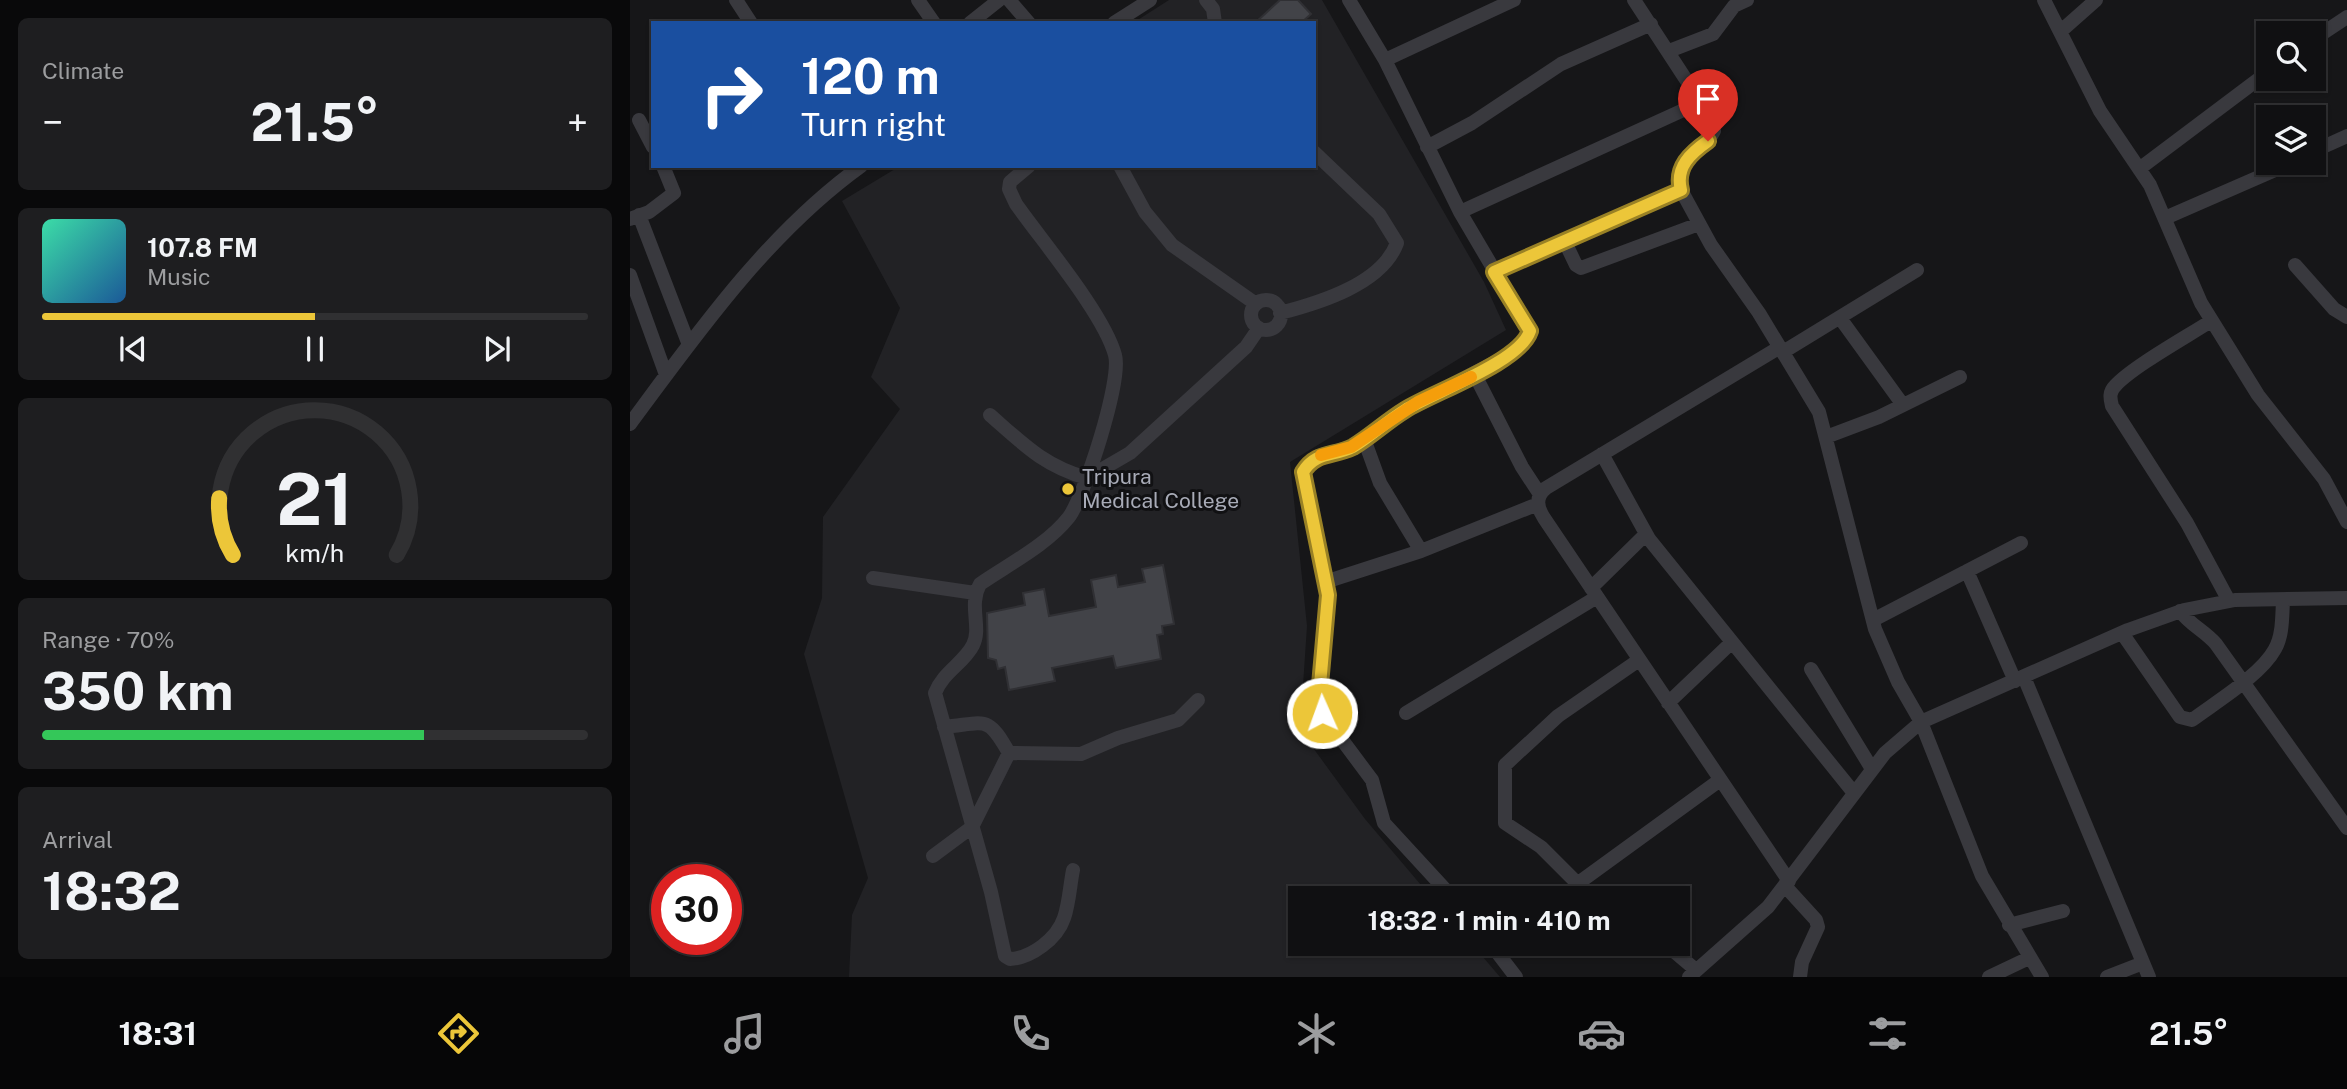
<!DOCTYPE html>
<html lang="en">
<head>
<meta charset="utf-8">
<style>
  :root { --surface:#101012; --page:#1e1e20; --text:#f1f3f6; --muted:#9c9d9f; --line:#303032; --accent:#ecc639 }
  body { margin:0; font-family:"Public Sans",sans-serif; background:var(--page); color:var(--text); height:100vh; display:flex; flex-direction:column; font-size:26px; white-space:nowrap }
  * { box-sizing:border-box; margin:0 }
  p { font-size:23px; color:var(--muted) }
  .icon { flex:none; width:38px; height:38px; fill:none; stroke:currentColor; stroke-width:2; stroke-linecap:round; stroke-linejoin:round }
  .map { position:relative; flex:1; overflow:hidden }
  .details { display:flex; flex-direction:column; gap:18px; padding:18px; background:#09090a; width:630px }
  .details>* { flex:none }
  .hud { position:absolute; left:21px; top:21px; width:665px; height:147px; border-radius:0px; box-shadow:0 2px 5px #0004,0 0 0 2px var(--line); background:#1a4fa0; color:#fff; overflow:hidden }
  .buttons { position:absolute; left:1626px; top:21px; display:grid; gap:14px }
  .buttons a { display:grid; place-items:center; width:70px; height:70px; border-radius:0px; background:var(--surface); box-shadow:0 2px 5px #0004,0 0 0 2px var(--line); font-size:35px }
  .speed { position:absolute; left:21px; top:864px; display:flex; gap:14px; font-size:35px; font-weight:700; text-align:center }
  .speed>* { display:grid; place-content:center; width:91px; height:91px; border-radius:50%; background:var(--surface); box-shadow:0 2px 5px #0004,0 0 0 2px var(--line); line-height:1 }
  .speed .limit { border:10px solid #d22; background:#fff; color:#111 }
  .pin { position:absolute; display:grid; place-items:center; width:60px; height:60px; color:#fff; margin:-72px -30px; border-radius:50% 50% 50% 0; rotate:-45deg; box-shadow:0 0 7px #0007 }
  .pin .icon { rotate:45deg }
  .me { position:absolute; width:77px; margin:-38px; rotate:358deg; stroke-linejoin:round; filter:drop-shadow(0 0 5px #0008) }
  .turn { display:flex; align-items:center; gap:24px; height:147px; padding:0 35px; font-size:32px }
  .turn .icon { width:91px; height:91px; stroke-width:2.5 }
  .turn b { display:block; font-size:49px; line-height:60px }
  .big { font-size:52px; font-weight:700; line-height:1.1 }
  .details .tile { flex:1; display:flex; flex-direction:column; justify-content:center; gap:10px; min-width:0; padding:0 24px; border-radius:10px; background:var(--page) }
  .details .dial { align-items:center; gap:0 }
  .dial svg { height:182px; overflow:visible; fill:none; stroke:var(--line); stroke-width:7; stroke-linecap:round; text-anchor:middle }
  .dial text { fill:var(--text); stroke:none }
  .song { display:flex; align-items:center; gap:21px }
  .cover { width:84px; height:84px; border-radius:10px; background:linear-gradient(135deg,hsl(160 70% 55%),hsl(210 70% 35%)) }
  .played { height:7px; border-radius:4px; background:linear-gradient(90deg,var(--accent) 50%,var(--line) 50%) }
  .keys { display:flex; justify-content:space-around; direction:ltr }
  .heat { display:flex; justify-content:space-between; align-items:center; font-size:38px; direction:ltr }
  .charge { height:10px; border-radius:5px; background:linear-gradient(90deg,#34c759 70%,var(--line) 0) }
  .trip { position:absolute; left:658px; top:886px; width:402px; height:70px; border-radius:0px; background:var(--surface); box-shadow:0 2px 5px #0004,0 0 0 2px var(--line); font-weight:700; line-height:70px; text-align:center }
  .tabs { display:flex; height:112px; justify-content:space-around; align-items:center; background:#060607; color:var(--muted) }
  .tabs .icon { width:49px; height:49px }
  .tabs .on { color:var(--accent) }
  .tabs b { font-size:32px; color:var(--text) }
  main { display:flex; flex:1; min-height:0 }
  .map>svg:first-child { display:block }
</style>
</head>
<body>
<main>
<section class="details">
<div class="tile"><p>Climate</p>
<div class="heat"><a>−</a><b class="big">21.5°</b><a>+</a></div>
</div>
<div class="tile">
<div class="song"><i class="cover"></i><div><b>107.8 FM</b><p>Music</p></div></div>
<div class="played"></div>
<div class="keys"><svg class="icon" aria-label="previous" viewBox="0 0 24 24"><path d="M18 5L8 12l10 7zM5 5v14"/></svg><svg class="icon" aria-label="pause" viewBox="0 0 24 24"><path d="M8 5v14M16 5v14"/></svg><svg class="icon" aria-label="next" viewBox="0 0 24 24"><path d="M6 5l10 7-10 7zM19 5v14"/></svg></div>
</div>
<div class="tile dial"><svg viewBox="0 0 100 80">
<path d="M14 69A42 42 0 1 1 86 69"/>
<path d="M14 69A42 42 0 0 1 8 44" stroke="#ecc639"/>
<text x="50" y="56" font-size="32" font-weight="700">21</text>
<text x="50" y="72" font-size="11">km/h</text>
</svg></div>
<div class="tile"><p>Range · 70%</p><b class="big">350 km</b><div class="charge"></div></div>
<div class="tile"><p>Arrival</p><b class="big">18:32</b></div>
</section>
<div class="map">
<svg width="1717" height="977" viewBox="0 0 1717 977">
  <rect width="100%" height="100%" fill="#161618"/>
  <path fill="#222225" d="M539,0H692L854,282L876,330L660,462L677,626L670,730L735,819L802,898H670V943H841L870,977H219L222,915L238,878L174,654L192,598L193,517L270,409L241,377L270,308L212,201L270,166H684V23H503Z"/>
  <path fill="#424348" stroke="#303034" stroke-width="2" d="M650,0H668L681,14L671,23H625Z
    M533,565L544,624L532,626L533,634L527,635L531,659L486,668L483,656L422,668L425,681L379,690L375,667L368,669L366,660L358,658L357,613L395,605L393,593L414,589L419,616L466,607L461,580L486,575L488,587L515,582L512,569Z"/>
  <g fill="none" stroke-linecap="round" stroke-linejoin="round">
    <path stroke="#39393e" stroke-width="14" d="M106,0L121,23
      M288,0L304,23
      M379,0L399,23
      M576,0L583,9L585,23
      M719,0L755,60L830,212L900,331L893,345L881,354L788,402L721,447L688,456L673,472L697,595L690,685L692,713L742,780L754,823L823,898
      M1004,0L1081,118L1084,131L1078,141L1054,162L1048,180L1051,190L1081,245L1129,313L1189,412L1245,629L1268,682L1291,722L1352,876L1412,977
      M1414,0L1470,111L1520,185L1571,303L1628,395L1694,479L1717,522
      M340,23L369,0
      M484,23L520,0
      M1431,31L1466,0
      M1684,39L1717,17
      M1039,51L1083,34L1104,6L1117,0
      M755,60L884,0
      M9,120L23,147
      M797,147L842,123L931,64L1021,24
      M1684,151L1717,136
      M399,166L380,182L379,189L386,204C412,241 474,314 485,355C492,380 455,495 439,517C417,545 379,564 350,584C338,606 352,627 343,645C334,663 313,672 305,693L361,892L375,956L380,959C401,958 427,939 434,918C439,904 440,885 443,870
      M490,166L515,212L542,245L626,304
      M1509,169L1638,72
      M830,212L1071,102
      M9,215L59,345
      M1535,218L1661,163
      M0,219L19,212L44,193L33,166
      M935,242L946,265L951,268L1069,224
      M1665,265L1704,309L1717,317
      M864,272L1051,190
      M0,275L36,375
      M621 315a15 15 0 1 1 30 0a15 15 0 1 1-30 0Z
      M650,313C689,303 752,284 767,243L749,214L684,152
      M1210,318L1273,405
      M1581,321C1558,336 1502,367 1485,386C1479,392 1480,398 1482,406L1557,523L1599,601
      M1150,347L916,488C905,497 907,507 914,518L1159,881
      M1153,352L1287,270
      M845,375L892,467L909,493
      M360,415C393,444 414,466 457,478L500,453L616,347L629,328
      M0,424C68,332 138,233 231,166
      M1196,437L1249,417L1330,377
      M734,439L750,483L791,551
      M972,454L1019,539L1224,793
      M1337,571L1385,681
      M243,578L345,593
      M695,582L791,551L908,504
      M961,588L1016,534
      M1550,611C1560,625 1575,631 1586,644L1717,828
      M1243,620L1391,543
      M1492,633L1550,717L1562,720C1586,702 1631,675 1645,649C1653,635 1652,616 1653,601
      M1181,669L1242,769
      M1394,677L1519,977
      M1038,703L1101,643
      M776,713L967,597
      M314,727C356,723 357,714 379,753L451,754L488,738L548,720L568,700
      M303,856L342,827L379,753
      M947,884L1090,780
      M1155,886L1186,920L1188,927L1172,962L1170,977
      M962,898L911,847L875,823V765L928,716L1009,660
      M1379,925L1433,911
      M860,943L886,977
      M1034,943L1066,970
      M1059,977L1138,907L1255,753L1291,722L1498,630L1554,610L1605,600L1717,598
      M1359,977L1399,958
      M1477,977L1513,963"/>
  </g>
  <g fill="none" stroke-linecap="round" stroke-linejoin="round">
    <defs>
      <path id="route" d="M692,713L690,685L698,595L673,472C686,451 703,457 723,447C741,436 757,421 775,410C804,392 890,362 900,331L864,272L1051,190C1045,167 1061,153 1078,141"/>
    </defs>
    <use href="#route" stroke="#998125" stroke-width="18"/>
    <use href="#route" stroke="#ecc639" stroke-width="12"/>
    <path stroke="#f59e0b" stroke-width="12" d="M691,455L721,447L788,402L841,377"/>
  </g>
  <circle fill="#ecc639" stroke="#111113" stroke-width="2.5" cx="438" cy="489" r="7"/>
  <g text-anchor="middle" stroke-width="6" stroke-linejoin="round" paint-order="stroke">
    <g font-size="21" fill="#a8abb7" stroke="#111113" text-anchor="start">
      <text x="452" y="484">Tripura<tspan x="452" dy="24">Medical College</tspan></text>
    </g>
  </g>
</svg>
<div class="buttons">
<a><svg class="icon" aria-label="search" viewBox="0 0 24 24"><circle cx="10" cy="10" r="6"/><path d="M15 15l6 6"/></svg></a>
<a><svg class="icon" aria-label="layers" viewBox="0 0 24 24"><path d="M12 4l9 5-9 5-9-5zM3 14l9 5 9-5"/></svg></a>
</div>
<div class="speed"><div class="limit">30</div></div>
<div class="pin" style="left:1078px;top:141px;background:#d93025"><svg class="icon" aria-label="arrive" viewBox="0 0 24 24"><path d="M6 21V4h12l-3 4 3 4H6"/></svg></div>
<svg class="me" style="left:692px;top:713px" viewBox="-20 -20 40 40"><circle r="17" fill="#ecc639" stroke="#fff" stroke-width="3"/><path d="M0-11L8 9 0 5-8 9z" fill="#fff"/></svg>
<div class="trip">18:32 · 1 min · 410 m</div>
<div class="hud">
<div class="turn"><svg class="icon" aria-label="right" viewBox="0 0 24 24"><path d="M7 20v-9h11M14 6l5 5-5 5"/></svg><div><b>120 m</b>Turn right</div></div>
</div>
</div>
</main>
<nav class="tabs">
<b>18:31</b>
<svg class="icon on" aria-label="directions" viewBox="0 0 24 24"><path d="M12 3l9 9-9 9-9-9zM9 14v-3h6M13 9l2 2-2 2"/></svg>
<svg class="icon" aria-label="music" viewBox="0 0 24 24"><path d="M9 18V5l10-2v13"/><circle cx="6" cy="18" r="3"/><circle cx="16" cy="16" r="3"/></svg>
<svg class="icon" aria-label="phone" viewBox="0 0 24 24"><path d="M5 4h4l2 5-3 2q2 4 5 5l2-3 5 2v4C11 20 4 13 5 4z"/></svg>
<svg class="icon" aria-label="climate" viewBox="0 0 24 24"><path d="M12 3v18M4 7l16 10M4 17L20 7"/></svg>
<svg class="icon" aria-label="car" viewBox="0 0 24 24"><path d="M5 17H2v-5l4-1 3-4h7l3 4 3 1v5h-3M9 17h6M6 11h13"/><circle cx="7" cy="17" r="2"/><circle cx="17" cy="17" r="2"/></svg>
<svg class="icon" aria-label="filters" viewBox="0 0 24 24"><path d="M4 7h16M4 17h16"/><circle cx="9" cy="7" r="2"/><circle cx="15" cy="17" r="2"/></svg>
<b>21.5°</b>
</nav>
</body>
</html>
